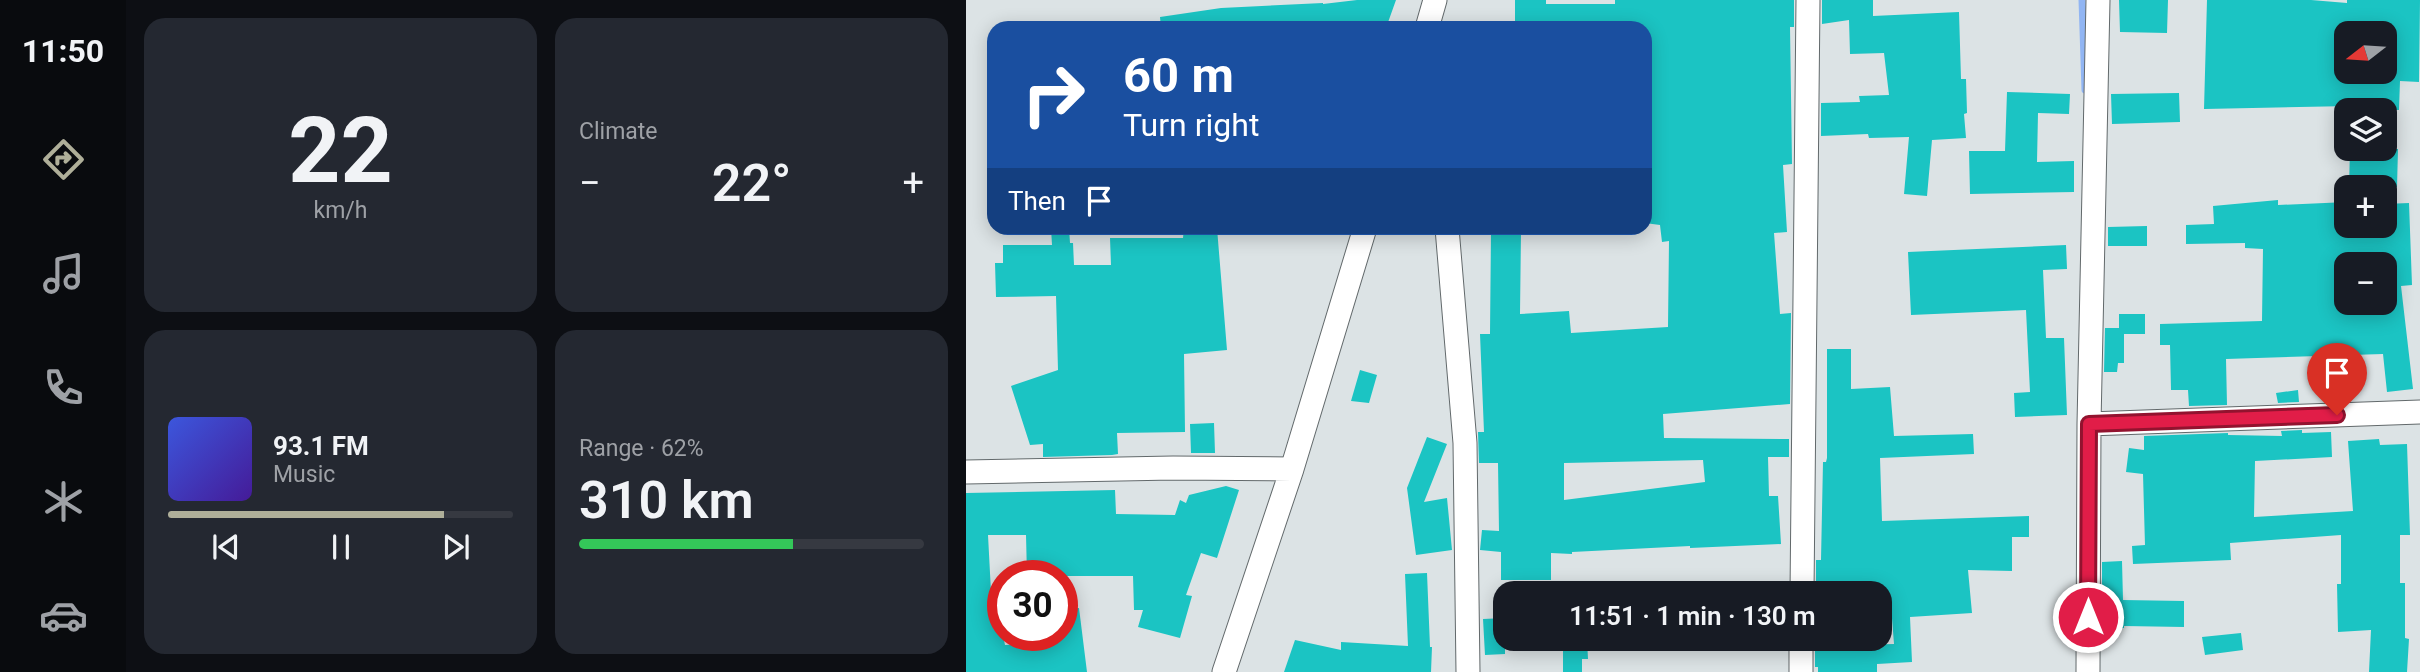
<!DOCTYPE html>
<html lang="en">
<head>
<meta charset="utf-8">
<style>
  :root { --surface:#171b24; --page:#242831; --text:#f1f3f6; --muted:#9ea1a6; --line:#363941; --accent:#afaf99 }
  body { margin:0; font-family:Roboto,sans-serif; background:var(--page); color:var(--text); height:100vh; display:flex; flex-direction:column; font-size:26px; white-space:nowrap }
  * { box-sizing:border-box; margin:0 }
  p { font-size:23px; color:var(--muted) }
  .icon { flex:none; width:38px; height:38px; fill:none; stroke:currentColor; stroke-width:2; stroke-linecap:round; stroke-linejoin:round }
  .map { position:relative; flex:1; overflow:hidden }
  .sheet { display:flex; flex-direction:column; gap:18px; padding:18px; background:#0d0f14; width:840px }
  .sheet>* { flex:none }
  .top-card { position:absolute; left:21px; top:21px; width:665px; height:214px; border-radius:21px; box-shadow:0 4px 18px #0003; background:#1a4fa0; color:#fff; overflow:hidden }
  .needle { width:46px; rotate:253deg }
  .buttons { position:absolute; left:1368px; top:21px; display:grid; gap:14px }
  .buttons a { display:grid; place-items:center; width:63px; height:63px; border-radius:14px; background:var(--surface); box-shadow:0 4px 18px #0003; font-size:35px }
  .speed { position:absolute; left:21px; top:560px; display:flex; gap:14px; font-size:35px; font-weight:700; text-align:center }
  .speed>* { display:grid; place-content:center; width:91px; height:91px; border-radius:50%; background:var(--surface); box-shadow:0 4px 18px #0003; line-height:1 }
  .speed .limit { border:10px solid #d22; background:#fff; color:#111 }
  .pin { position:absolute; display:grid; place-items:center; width:60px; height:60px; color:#fff; margin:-72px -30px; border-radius:50% 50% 50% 0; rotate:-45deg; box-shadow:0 0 7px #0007 }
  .pin .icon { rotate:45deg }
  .me { position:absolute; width:77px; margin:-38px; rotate:0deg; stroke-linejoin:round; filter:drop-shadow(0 0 5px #0008) }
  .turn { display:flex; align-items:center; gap:24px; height:147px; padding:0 21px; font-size:32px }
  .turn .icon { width:91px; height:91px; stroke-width:2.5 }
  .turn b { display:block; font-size:49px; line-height:60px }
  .then { display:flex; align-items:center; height:66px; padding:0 21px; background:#0003; gap:14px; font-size:26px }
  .big { font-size:52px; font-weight:600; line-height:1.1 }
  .sheet .tile { flex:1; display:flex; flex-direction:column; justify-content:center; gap:10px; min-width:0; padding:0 24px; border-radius:21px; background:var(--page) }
  .sheet .dial { align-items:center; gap:0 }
  .dial b { font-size:91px; line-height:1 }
  .song { display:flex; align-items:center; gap:21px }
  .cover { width:84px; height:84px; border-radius:10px; background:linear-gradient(135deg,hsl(230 70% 55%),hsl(260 70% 35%)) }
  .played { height:7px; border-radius:4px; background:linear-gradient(90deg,var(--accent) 80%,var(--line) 80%) }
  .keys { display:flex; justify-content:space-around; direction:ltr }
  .heat { display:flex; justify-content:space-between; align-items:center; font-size:38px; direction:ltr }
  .charge { height:10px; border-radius:5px; background:linear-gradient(90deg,#34c759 62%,var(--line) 0) }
  .sheet .tiles { flex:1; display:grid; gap:18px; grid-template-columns:repeat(2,1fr) }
  .trip { position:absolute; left:527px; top:581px; width:399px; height:70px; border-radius:21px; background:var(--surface); box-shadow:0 4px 18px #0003; font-weight:600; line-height:70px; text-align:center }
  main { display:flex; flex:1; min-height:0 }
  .dock { display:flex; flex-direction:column; width:126px; justify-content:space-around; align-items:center; background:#090b0e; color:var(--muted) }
  .dock .icon { width:49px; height:49px }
  .dock .selected { color:var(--accent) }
  .dock b { font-size:32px; color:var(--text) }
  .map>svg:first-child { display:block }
</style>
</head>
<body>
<main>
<nav class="dock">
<b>11:50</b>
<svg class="icon selected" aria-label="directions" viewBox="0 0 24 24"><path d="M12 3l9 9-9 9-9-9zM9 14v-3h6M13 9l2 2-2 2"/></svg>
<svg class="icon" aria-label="music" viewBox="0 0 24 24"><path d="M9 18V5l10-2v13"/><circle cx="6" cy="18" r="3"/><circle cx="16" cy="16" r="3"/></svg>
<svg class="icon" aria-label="phone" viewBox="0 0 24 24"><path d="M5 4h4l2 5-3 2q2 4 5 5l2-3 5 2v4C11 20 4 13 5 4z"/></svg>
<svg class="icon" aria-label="climate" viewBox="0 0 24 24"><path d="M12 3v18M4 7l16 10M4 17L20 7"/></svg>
<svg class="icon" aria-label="car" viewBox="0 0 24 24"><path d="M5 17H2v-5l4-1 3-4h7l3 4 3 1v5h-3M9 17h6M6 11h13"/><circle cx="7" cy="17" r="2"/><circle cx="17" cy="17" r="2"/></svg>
</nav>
<section class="sheet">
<div class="tiles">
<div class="tile dial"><b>22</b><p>km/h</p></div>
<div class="tile"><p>Climate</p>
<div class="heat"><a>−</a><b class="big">22°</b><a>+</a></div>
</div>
<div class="tile">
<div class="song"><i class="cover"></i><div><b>93.1 FM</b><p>Music</p></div></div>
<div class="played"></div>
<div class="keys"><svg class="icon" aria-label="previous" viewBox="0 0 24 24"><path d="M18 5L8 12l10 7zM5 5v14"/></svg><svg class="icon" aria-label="pause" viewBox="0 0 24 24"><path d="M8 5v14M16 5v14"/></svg><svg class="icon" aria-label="next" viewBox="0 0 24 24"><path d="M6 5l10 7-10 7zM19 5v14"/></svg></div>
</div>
<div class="tile"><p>Range · 62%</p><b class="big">310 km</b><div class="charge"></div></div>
</div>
</section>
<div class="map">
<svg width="1454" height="672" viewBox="0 0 1454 672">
  <rect width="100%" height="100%" fill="#dce3e5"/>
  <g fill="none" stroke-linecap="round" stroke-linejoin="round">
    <path stroke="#91b5f3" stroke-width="7" d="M1116,0L1119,90"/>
  </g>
  <path fill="#1bc4c3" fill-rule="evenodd" d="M391,0H430L420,28H195L194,17L255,8L357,3V4Z
    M549,0H580V4H649V0H828V27H824L826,164L817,165L821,232L808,233L814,314L825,313L824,404L697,414L698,438L823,439V457H802L803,496H812L815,544L724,548V546L606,552V554L585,553V580H535V552L514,550L516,530L533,531L532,463H513L512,432H518L514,334H524L525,231H555L554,314L603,311L605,333L702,327L703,241L696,242L694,225L679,223V28H549ZM737,460L739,482L598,500V463Z
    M856,0H907V16L993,12L995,79H1000L1001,113L998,114L1000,138L966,140L961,196L938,194L943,137L903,138L902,134L855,136V103L894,102L893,96L923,95L918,53L884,54L883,20L856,24Z
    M1153,0H1202L1201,33L1154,32Z
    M1241,0H1345L1381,3V0H1454L1453,82L1434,81L1433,110H1385V106L1238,109ZM1381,33H1419V72H1381Z
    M1041,92L1104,94L1103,114L1072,113L1071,162L1108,161V192L1004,194L1003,151H1039Z
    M1213,93L1214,122L1146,124L1145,94Z
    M1384,149H1432L1431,187H1383Z
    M1312,200V205L1381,202V226H1419V204L1443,203L1446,285L1435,286L1447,389L1421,392L1417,354L1260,359L1261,405L1223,406L1222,390H1205L1204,345H1194V324L1296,321L1297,249L1279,248V243L1220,244V225L1248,224L1247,206ZM1381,264H1419V303H1381Z
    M1181,226V246H1142V227Z
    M85,228H103L104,243H107L108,265H145L144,238H217L218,228H251L261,350L218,354L219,432L151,433L152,454L146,455L77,457V444L64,445L45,386L92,370L90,296L30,297L29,263H37V245H86Z
    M1100,245L1101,269L1077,270L1080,338H1098L1101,415L1049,417L1048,393L1064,392L1060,310L945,315L942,252Z
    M1153,314H1179V334H1158V363H1152L1151,372H1138L1139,328H1153Z
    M861,349H885V389L924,387L928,436L1007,434L1008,454L914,458L916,521L1063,516V537H1046V571L1002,570L1006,613L944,617L946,662L911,664V672H852V667H849V639H888V645L928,644L924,593H850V560H855L857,462H860L861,458Z
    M394,370L411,375L403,403L385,401Z
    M1332,390L1333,402L1312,403L1310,393Z
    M248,423L249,453H225L224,424Z
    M1336,430V433L1365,432L1366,457L1289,461L1288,517L1387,511L1382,441L1413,439L1414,445L1441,444L1444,535H1434V583H1439V638L1443,639L1441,672H1403L1405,630L1372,632L1371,584H1375V535L1264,543L1265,560L1167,564L1166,546L1179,545L1177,474L1160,472L1163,448L1178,450V436L1262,433V435L1316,436L1315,431Z
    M461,437L481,444L458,502L481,498L486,550L450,555L441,488Z
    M260,486L273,490L251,558L235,553L220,595L226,596L214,638L172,627L177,610H168L167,576H61L60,535H22L26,611H37V635L39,645L81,643V635H96V609L113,608L121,672H0V493L149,490L150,514L209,515L214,500L220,503L223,495Z
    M1156,561L1157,600L1218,601V627L1158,626V628L1136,629V562Z
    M461,573L464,647H466L465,672H318L329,640L375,650V642L442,646L439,574Z
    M539,618V654L519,655L517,619Z
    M1275,633L1277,650L1239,655L1236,637Z
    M597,639H621L622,659H616V672H597Z"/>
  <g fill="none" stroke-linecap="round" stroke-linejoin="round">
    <defs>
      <path id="minor" d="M461,28L469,0
        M481,228L499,443L502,672
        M1123,424L1454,412
        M0,472L207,468L326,469
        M836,593L842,0
        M258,672L326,469L399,228
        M835,672V639
        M1122,672L1123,424L1132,0"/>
    </defs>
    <use href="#minor" stroke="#62696b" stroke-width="25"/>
    <use href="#minor" stroke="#fff" stroke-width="23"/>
  </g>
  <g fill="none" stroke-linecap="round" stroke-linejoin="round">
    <defs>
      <path id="route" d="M1122,617L1123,424L1371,415"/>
    </defs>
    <use href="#route" stroke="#92132f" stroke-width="18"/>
    <use href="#route" stroke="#e11d48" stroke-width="12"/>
  </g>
</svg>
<div class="buttons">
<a><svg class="needle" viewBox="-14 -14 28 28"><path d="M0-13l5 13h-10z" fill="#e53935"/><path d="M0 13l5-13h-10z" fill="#9ea1a6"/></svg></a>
<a><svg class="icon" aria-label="layers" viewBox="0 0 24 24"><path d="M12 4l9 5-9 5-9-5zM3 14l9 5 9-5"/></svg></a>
<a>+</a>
<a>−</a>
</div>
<div class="speed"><div class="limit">30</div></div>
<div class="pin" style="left:1371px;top:415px;background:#d93025"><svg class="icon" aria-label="arrive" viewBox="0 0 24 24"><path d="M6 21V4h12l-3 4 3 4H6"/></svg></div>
<svg class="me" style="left:1122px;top:617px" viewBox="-20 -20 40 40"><circle r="17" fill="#e11d48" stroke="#fff" stroke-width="3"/><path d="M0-11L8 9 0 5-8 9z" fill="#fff"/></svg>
<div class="trip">11:51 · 1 min · 130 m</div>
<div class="top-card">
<div class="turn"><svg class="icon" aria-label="right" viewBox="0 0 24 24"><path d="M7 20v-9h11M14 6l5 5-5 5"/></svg><div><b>60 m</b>Turn right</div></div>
<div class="then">Then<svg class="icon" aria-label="arrive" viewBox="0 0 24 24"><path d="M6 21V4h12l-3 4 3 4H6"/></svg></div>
</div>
</div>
</main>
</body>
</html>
